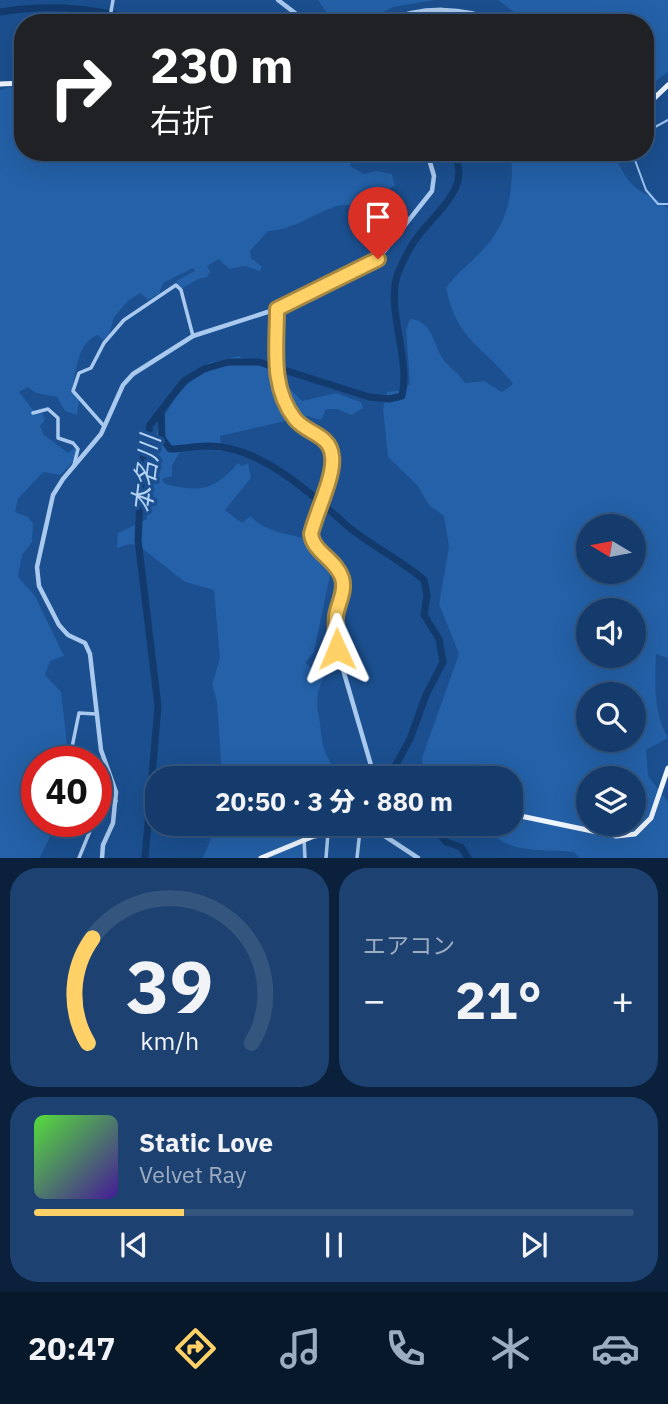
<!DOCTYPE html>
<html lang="ja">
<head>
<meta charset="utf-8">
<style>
  :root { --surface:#143b6b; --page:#1d4271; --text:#f1f3f6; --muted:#9dadc1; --line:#33557e; --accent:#ffd166 }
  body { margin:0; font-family:"IBM Plex Sans","Noto Sans JP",sans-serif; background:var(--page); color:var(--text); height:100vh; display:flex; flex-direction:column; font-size:26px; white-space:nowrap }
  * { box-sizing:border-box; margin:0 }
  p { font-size:23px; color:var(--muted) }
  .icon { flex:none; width:38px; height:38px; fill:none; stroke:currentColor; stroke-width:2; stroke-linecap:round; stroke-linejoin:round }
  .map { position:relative; height:858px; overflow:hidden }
  .sheet { display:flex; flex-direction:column; gap:10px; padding:10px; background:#0b203b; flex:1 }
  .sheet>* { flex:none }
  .guide { position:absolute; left:14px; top:14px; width:640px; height:147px; border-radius:28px; box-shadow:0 7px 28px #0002,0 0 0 2px var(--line); background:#202124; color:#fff; overflow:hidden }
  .needle { width:46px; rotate:280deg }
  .controls { position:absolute; left:576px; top:514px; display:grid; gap:14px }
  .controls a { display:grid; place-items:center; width:70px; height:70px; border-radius:50%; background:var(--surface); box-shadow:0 7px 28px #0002,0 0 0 2px var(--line); font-size:35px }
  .speed { position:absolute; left:21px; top:746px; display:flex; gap:14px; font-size:35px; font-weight:700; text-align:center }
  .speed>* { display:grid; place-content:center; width:91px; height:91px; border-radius:50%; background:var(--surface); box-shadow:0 7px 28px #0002,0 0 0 2px var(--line); line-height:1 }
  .speed .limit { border:10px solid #d22; background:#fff; color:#111 }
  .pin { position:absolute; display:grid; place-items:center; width:60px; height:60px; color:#fff; margin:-72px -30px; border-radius:50% 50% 50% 0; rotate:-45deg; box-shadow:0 0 7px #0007 }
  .pin .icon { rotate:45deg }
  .me { position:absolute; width:77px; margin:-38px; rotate:359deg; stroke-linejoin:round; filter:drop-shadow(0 0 5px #0008) }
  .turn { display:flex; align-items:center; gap:24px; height:147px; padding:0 21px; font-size:32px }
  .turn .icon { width:91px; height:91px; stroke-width:2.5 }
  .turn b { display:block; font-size:49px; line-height:60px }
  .big { font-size:52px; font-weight:800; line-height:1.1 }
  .sheet .widget { flex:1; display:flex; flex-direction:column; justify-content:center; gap:10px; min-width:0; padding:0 24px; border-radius:28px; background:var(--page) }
  .sheet .dial { align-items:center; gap:0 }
  .dial svg { height:182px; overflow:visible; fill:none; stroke:var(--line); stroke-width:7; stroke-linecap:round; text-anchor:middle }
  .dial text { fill:var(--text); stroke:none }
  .song { display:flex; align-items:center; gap:21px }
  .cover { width:84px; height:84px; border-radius:10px; background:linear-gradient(135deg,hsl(110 70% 55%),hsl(260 70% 35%)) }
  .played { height:7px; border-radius:4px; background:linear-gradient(90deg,var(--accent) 25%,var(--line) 25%) }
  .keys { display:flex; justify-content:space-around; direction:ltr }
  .heat { display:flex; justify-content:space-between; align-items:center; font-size:38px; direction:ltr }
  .sheet .tiles { flex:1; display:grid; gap:10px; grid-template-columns:1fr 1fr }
  .widget:last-child { grid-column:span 2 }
  .trip { position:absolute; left:145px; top:766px; width:378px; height:70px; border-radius:28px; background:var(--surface); box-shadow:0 7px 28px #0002,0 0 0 2px var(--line); font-weight:800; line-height:70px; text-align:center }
  .tab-bar { display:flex; height:112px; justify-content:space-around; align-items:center; background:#08182b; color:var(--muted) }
  .tab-bar .icon { width:49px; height:49px }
  .tab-bar .current { color:var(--accent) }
  .tab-bar b { font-size:32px; color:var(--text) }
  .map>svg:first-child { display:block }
</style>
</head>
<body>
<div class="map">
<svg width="668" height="858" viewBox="0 0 668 858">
  <rect width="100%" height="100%" fill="#1b4f8f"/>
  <path fill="#2461a8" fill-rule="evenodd" d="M318,0H435L393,7L361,23H333Z
    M498,0H668V72L646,88V23H529Z
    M13,86L23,89V152H352L350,166L364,174L377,171L392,174L395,186C385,190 381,198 372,202C360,209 346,202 334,207C312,215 292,230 268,231L250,251L251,258L262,267L260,271L245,266L229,269L219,259L207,266L210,272L207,277L198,279L181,289L176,281L195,271L193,268L163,283L159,294L148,300L140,293L128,301L114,317L109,335L103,340L98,335C77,342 76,372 72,391L79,400L77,415L65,411L57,397L36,393L28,387L19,392L33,410L43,414L45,420L40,426L44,435L68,453L76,447C78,459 69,467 60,475L43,472L18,499L15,512L28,517L33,524L32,542L22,555L18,577L35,596L64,656L50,661L45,675L61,692L69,761H37V821H57L40,858H0V90Z
    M511,152H584L581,158L613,152C620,167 626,181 639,190C650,198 659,198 668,209V658L656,654C655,685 653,711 668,738L646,750L648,776L668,802V858H579L574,852C542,848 504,856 484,824H511V779L424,776L422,758L459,654L439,604L449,547L444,516L430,506L417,485L388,457L383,409L387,392L405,390L410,383L406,330L410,319C433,321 432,342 443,359C448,367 459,373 465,383L484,381L502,392L513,384C484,346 457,342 446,288C458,271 475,260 488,244C510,216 514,187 511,152ZM588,527H634V572H588ZM588,611H634V656H588ZM588,695H634V740H588ZM588,779H634V824H588Z
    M238,356L273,371L302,401L336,393L361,402L363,408L352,415L337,409H326L321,420L307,416L220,436L221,451L208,448L179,453L172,466V476L162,479L165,484C200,493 215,490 238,463L242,466L248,463L251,478L225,510L242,523L250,516C275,542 315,529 338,560L334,574L330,575L314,652L305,663L325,675C315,696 316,700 320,723C322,739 322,750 332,765L328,779H215L221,762L217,702L212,685L220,658L214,590L185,582L138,545L130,544L117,548L118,533L147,519L148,470L158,427L176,396L209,363Z
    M217,824H319L305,843L306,858H203Z"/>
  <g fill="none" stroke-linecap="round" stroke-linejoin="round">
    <path stroke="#9cc4f0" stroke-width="2" d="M646,123L655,127L668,120
      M632,152L646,190L658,204H668"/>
    <path stroke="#123a6d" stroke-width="7" d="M0,12C58,3 97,9 153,23
      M161,411L162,438L170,449C183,449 195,446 208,446C258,445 311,493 345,524C369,545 400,559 424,580L427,595L424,615L439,639L443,662L426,695L410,739L388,779
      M417,824V830L437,831L446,842L461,847L468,858
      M145,858L158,706L138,540L142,464L150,425L184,381L204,369L228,362H259L369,397L389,399L402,396C411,358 385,308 398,273C403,261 411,245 419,235C438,210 473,186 453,152"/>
    <path stroke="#a9c9ee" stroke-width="3.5" d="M109,23L113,0
      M33,413L48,409L58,418V438L73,443L78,449L74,465
      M104,426L73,391L79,373L91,368L104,343L124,320L176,285L181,290L193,336
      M70,757L79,713L96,714
      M365,779L372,769
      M96,801L103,796L116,801
      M342,831L343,824
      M304,839L305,858
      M79,858L94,821
      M326,858L328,833
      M357,858L360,830"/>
    <path stroke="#a9c9ee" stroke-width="4.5" d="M278,0L308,23
      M383,23C420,5 464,6 502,23
      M646,93L653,99
      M277,309C277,347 269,391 297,421C310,435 327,434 332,454L311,539L333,561L342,577L343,591L336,621L337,649L375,779
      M371,827L418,858
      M102,858L103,845L113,823L116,792L101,750L90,654L85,643L68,635L59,625L39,586L37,567L53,495L63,479L101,434L123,385L133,374L193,336L277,309L378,259L432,191L434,176L427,152"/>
    <path stroke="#f0f6ff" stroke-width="5" d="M0,84L23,83
      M646,106L668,85
      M511,814L616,836L635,834L651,818L668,768
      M261,858L314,836L360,830L375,824"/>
  </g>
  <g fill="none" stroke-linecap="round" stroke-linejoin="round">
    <defs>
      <path id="route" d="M337,649C336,638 335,627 336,616C338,603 346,591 342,578C336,559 313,552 311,534C316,512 335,476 332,456C330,434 307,434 295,419C270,387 277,348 277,309L378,259"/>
    </defs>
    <use href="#route" stroke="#a68842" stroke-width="18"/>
    <use href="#route" stroke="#ffd166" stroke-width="12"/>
  </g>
  <g text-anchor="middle" stroke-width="7" stroke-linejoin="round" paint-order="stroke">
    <g font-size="26" font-style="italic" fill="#b5d3f5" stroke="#1b4f8f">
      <text transform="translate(146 474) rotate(-83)" y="9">本名川</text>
    </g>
  </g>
</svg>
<div class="controls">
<a><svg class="needle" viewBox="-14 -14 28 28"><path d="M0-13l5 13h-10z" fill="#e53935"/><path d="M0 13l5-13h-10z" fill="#9dadc1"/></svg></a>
<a><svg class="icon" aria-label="sound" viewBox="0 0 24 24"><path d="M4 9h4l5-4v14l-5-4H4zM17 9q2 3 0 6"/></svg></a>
<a><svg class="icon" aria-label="search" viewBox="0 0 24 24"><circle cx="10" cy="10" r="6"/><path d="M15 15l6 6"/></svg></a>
<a><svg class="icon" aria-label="layers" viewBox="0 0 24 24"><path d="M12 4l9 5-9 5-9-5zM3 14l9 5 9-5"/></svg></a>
</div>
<div class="speed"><div class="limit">40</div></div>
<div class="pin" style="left:378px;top:259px;background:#d93025"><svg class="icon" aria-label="arrive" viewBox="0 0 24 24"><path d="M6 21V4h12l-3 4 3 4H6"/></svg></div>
<svg class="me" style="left:337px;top:649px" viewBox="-20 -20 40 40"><path d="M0-17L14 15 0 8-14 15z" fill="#ffd166" stroke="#fff" stroke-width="4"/></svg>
<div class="trip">20:50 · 3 分 · 880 m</div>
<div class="guide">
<div class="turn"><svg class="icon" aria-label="right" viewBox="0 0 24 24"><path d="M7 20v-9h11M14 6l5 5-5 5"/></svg><div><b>230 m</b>右折</div></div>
</div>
</div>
<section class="sheet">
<div class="tiles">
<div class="widget dial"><svg viewBox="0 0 100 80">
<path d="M14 69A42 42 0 1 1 86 69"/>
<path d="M14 69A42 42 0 0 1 16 23" stroke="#ffd166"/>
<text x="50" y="56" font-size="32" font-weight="700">39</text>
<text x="50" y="72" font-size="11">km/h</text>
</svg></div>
<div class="widget"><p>エアコン</p>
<div class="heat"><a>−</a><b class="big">21°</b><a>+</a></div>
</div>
<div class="widget">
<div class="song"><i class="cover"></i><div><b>Static Love</b><p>Velvet Ray</p></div></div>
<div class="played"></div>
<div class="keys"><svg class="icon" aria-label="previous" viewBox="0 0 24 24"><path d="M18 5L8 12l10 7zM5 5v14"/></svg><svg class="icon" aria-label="pause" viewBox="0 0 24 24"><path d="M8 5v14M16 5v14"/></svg><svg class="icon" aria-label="next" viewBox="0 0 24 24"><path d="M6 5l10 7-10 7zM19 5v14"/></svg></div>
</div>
</div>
</section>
<nav class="tab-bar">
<b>20:47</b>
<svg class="icon current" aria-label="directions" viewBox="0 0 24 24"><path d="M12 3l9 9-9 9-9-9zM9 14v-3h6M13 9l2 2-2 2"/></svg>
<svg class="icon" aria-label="music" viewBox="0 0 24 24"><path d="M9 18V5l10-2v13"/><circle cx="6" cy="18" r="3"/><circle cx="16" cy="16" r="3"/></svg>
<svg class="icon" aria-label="phone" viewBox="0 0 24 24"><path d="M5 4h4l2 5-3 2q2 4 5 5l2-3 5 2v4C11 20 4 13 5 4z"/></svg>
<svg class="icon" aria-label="climate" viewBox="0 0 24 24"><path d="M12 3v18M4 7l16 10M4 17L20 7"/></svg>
<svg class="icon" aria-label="car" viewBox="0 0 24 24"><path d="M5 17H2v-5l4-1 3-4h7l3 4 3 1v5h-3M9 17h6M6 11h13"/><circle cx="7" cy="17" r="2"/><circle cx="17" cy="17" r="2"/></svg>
</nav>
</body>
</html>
